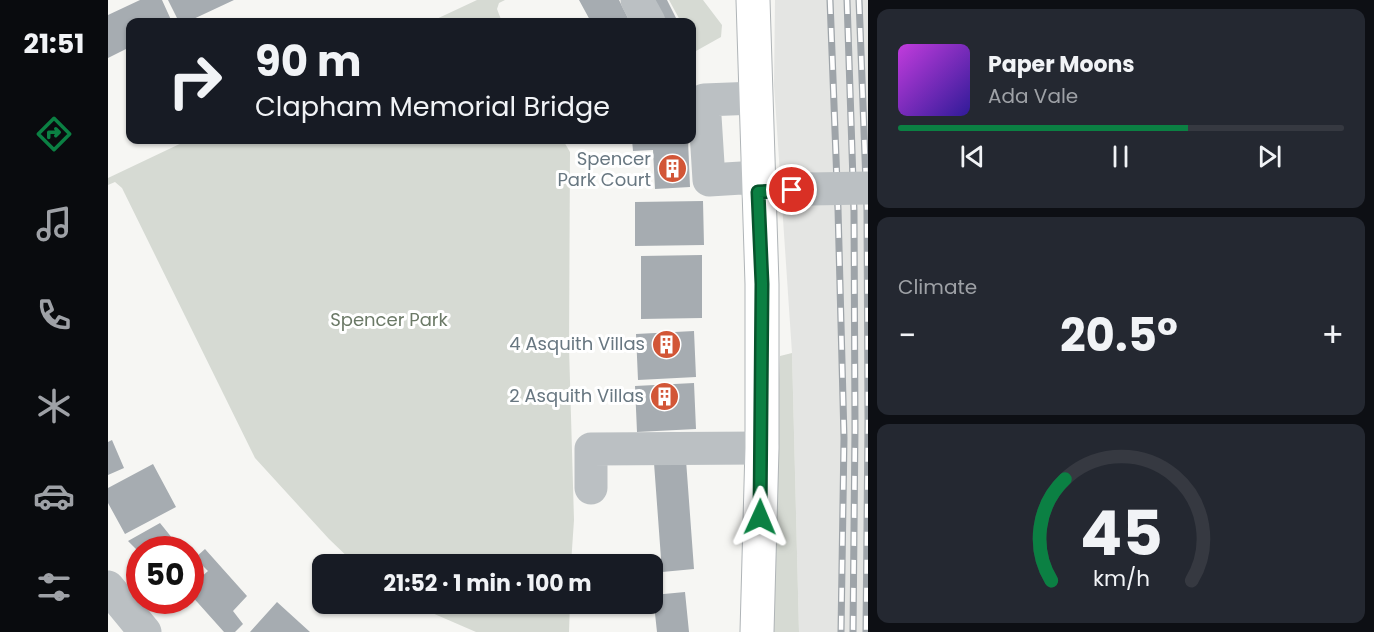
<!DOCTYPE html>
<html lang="en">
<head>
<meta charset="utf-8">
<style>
  :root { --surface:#171b24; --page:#242831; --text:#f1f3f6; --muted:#9ea1a6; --line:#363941; --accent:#0b8043 }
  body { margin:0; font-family:Poppins,sans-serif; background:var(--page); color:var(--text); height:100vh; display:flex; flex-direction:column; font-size:22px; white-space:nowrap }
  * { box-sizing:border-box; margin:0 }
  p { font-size:20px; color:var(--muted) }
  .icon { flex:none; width:33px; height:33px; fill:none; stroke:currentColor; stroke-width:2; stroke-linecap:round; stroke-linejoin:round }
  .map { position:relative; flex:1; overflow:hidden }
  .sheet { display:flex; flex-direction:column; gap:9px; padding:9px; background:#0d0f14; width:506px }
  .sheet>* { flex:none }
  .hud { position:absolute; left:18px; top:18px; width:570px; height:126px; border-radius:12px; box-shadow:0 2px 4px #0004; background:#171b24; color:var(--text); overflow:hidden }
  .speed { position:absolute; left:18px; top:536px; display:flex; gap:12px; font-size:30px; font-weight:700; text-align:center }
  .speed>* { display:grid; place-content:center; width:78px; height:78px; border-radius:50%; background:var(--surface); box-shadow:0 2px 4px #0004; line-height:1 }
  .speed .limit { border:9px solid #d22; background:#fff; color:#111 }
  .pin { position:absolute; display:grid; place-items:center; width:51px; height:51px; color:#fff; margin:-26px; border:3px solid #fff; border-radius:50%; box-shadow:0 2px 6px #0007 }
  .me { position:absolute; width:66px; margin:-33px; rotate:1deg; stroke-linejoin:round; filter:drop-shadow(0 0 4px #0008) }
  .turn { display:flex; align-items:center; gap:21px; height:126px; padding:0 30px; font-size:27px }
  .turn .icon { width:78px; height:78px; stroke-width:2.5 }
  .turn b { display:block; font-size:42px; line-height:51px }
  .big { font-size:45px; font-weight:700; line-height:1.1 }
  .sheet .card { flex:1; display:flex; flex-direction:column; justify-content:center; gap:9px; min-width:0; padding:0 21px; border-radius:12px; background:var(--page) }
  .sheet .dial { align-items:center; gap:0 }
  .dial svg { height:156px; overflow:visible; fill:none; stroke:var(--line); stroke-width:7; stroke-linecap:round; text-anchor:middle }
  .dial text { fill:var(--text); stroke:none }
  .song { display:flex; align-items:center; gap:18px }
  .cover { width:72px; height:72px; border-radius:9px; background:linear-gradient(135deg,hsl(290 70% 55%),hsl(250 70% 35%)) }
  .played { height:6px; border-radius:3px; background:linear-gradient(90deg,var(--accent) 65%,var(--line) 65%) }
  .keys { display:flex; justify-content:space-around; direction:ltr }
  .heat { display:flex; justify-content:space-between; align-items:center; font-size:33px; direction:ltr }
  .trip { position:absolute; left:204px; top:554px; width:351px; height:60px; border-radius:12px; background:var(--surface); box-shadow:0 2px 4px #0004; font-weight:700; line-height:60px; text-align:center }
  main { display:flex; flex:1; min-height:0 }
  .dock { display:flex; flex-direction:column; width:108px; justify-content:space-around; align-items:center; background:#090b0e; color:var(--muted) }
  .dock .icon { width:42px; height:42px }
  .dock .on { color:var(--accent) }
  .dock b { font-size:27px; color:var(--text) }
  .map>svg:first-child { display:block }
</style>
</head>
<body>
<main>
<nav class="dock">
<b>21:51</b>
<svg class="icon on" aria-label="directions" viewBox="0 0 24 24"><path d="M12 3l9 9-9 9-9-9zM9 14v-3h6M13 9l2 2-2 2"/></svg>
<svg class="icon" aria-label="music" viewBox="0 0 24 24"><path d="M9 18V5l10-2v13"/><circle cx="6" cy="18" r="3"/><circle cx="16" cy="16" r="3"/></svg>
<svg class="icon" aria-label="phone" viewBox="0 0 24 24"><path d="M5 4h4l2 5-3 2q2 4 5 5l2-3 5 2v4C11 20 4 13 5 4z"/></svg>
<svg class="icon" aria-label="climate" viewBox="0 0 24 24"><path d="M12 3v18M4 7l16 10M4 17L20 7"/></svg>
<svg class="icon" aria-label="car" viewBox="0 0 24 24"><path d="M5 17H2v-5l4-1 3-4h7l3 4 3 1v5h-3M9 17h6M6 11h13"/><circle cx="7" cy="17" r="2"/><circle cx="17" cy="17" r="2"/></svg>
<svg class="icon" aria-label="filters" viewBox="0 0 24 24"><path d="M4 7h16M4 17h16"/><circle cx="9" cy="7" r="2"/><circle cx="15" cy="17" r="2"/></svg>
</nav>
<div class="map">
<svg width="761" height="632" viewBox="0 0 761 632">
  <rect width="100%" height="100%" fill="#f6f6f3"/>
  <path fill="#e4e5e3" d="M667,0H760V632H691L684,353L666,85Z"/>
  <path fill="#d6dad3" d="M369,0H397L391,3L389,9L394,22H322Z
    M561,0H595L614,25L613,37L588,51L584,43V22H573Z
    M80,140H455L462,152L461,347L466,520L463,564H247L221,539L147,458L14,188L7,182L0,185V178Z
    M684,353L691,632H661L672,356Z
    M301,603H462L461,632H368Z"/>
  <path fill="#a6acb1" d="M32,0H54L64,22H22V47L0,58V15Z
    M60,0H126L79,22H71Z
    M471,0H511L522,22H483Z
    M539,0H559L570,22H550Z
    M524,140H580L582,187L547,189L545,150L525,151Z
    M595,201L596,245L527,246V202Z
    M594,255V318L533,319V256Z
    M586,331L588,377L530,380L528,334Z
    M586,383L588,429L529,432L527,386Z
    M4,440L16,468L0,475V442Z
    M578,460L586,569L554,572L546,463Z
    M45,464L68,507L17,534L0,503V488Z
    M52,523L73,549H32V553L20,541Z
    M97,549L139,596L125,611L135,624L127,632H116L82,594V587L100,571L87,558Z
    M577,592L581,632H549L545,595Z
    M169,602L202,632H142Z"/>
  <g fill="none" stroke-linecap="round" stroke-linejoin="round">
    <defs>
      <path id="major" d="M645,0L654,284V448L649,632"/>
    </defs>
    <use href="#major" stroke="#afb4b7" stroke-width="35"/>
    <path stroke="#bbc0c3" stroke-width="33" d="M529,0L541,22
      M648,98L596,100L601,180L650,177
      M650,192L702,189
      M483,488V449L654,448
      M0,587L37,632"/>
    <use href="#major" stroke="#fff" stroke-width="33"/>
    <defs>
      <path id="rail" d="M722,0L730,209L736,438L733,632
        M739,0L746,211L747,428L745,632
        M751,0L759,209L760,422L758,632"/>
    </defs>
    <use href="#rail" stroke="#9ea4a9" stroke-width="7"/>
    <use href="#rail" stroke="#fff" stroke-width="4.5" stroke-dasharray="14" stroke-linecap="butt"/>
    <path stroke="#bbc0c3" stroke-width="33" d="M702,189L761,188"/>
  </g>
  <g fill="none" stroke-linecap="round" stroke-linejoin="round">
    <defs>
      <path id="route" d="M652,517L654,284L650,192L684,190"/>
    </defs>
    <use href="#route" stroke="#07532c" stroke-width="15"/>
    <use href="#route" stroke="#0b8043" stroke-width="10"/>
  </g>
  <defs>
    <symbol id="building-disc" viewBox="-11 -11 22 22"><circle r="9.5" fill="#d25637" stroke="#fff"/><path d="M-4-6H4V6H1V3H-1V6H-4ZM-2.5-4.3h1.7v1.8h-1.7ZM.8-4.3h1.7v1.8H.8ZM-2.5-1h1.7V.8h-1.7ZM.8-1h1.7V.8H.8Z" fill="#fff"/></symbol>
  </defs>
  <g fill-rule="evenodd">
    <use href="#building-disc" x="548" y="152" width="33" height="33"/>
    <use href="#building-disc" x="542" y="328" width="33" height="33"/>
    <use href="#building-disc" x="540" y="380" width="33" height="33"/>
  </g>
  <g text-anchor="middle" stroke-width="6" stroke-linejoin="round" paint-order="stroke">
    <g font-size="18" fill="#687781" stroke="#fff" text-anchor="end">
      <text x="543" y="165">Spencer<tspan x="543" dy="21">Park Court</tspan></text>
      <text x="537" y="350">4 Asquith Villas</text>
      <text x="536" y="402">2 Asquith Villas</text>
    </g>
    <g font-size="18" fill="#6b7966" stroke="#fff">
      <text x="281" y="326">Spencer Park</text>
    </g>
  </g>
</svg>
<div class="speed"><div class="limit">50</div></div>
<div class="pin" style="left:684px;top:190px;background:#d93025"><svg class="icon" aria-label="arrive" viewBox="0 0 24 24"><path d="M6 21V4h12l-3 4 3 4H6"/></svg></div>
<svg class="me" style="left:652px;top:517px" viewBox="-20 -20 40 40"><path d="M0-17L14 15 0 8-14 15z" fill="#0b8043" stroke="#fff" stroke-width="4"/></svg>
<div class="trip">21:52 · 1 min · 100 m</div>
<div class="hud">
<div class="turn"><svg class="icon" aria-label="right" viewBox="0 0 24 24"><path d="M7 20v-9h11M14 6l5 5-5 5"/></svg><div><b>90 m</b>Clapham Memorial Bridge</div></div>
</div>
</div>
<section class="sheet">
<div class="card">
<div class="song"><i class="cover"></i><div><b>Paper Moons</b><p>Ada Vale</p></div></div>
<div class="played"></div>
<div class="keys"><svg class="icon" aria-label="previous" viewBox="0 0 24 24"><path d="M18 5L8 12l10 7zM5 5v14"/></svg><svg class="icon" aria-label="pause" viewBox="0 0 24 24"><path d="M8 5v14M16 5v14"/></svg><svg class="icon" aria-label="next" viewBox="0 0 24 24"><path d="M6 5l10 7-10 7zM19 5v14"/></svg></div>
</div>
<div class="card"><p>Climate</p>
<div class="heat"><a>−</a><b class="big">20.5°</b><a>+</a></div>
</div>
<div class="card dial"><svg viewBox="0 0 100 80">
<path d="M14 69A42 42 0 1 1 86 69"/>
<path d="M14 69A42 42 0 0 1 21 17" stroke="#0b8043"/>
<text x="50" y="56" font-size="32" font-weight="700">45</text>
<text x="50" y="72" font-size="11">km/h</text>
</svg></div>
</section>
</main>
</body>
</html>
